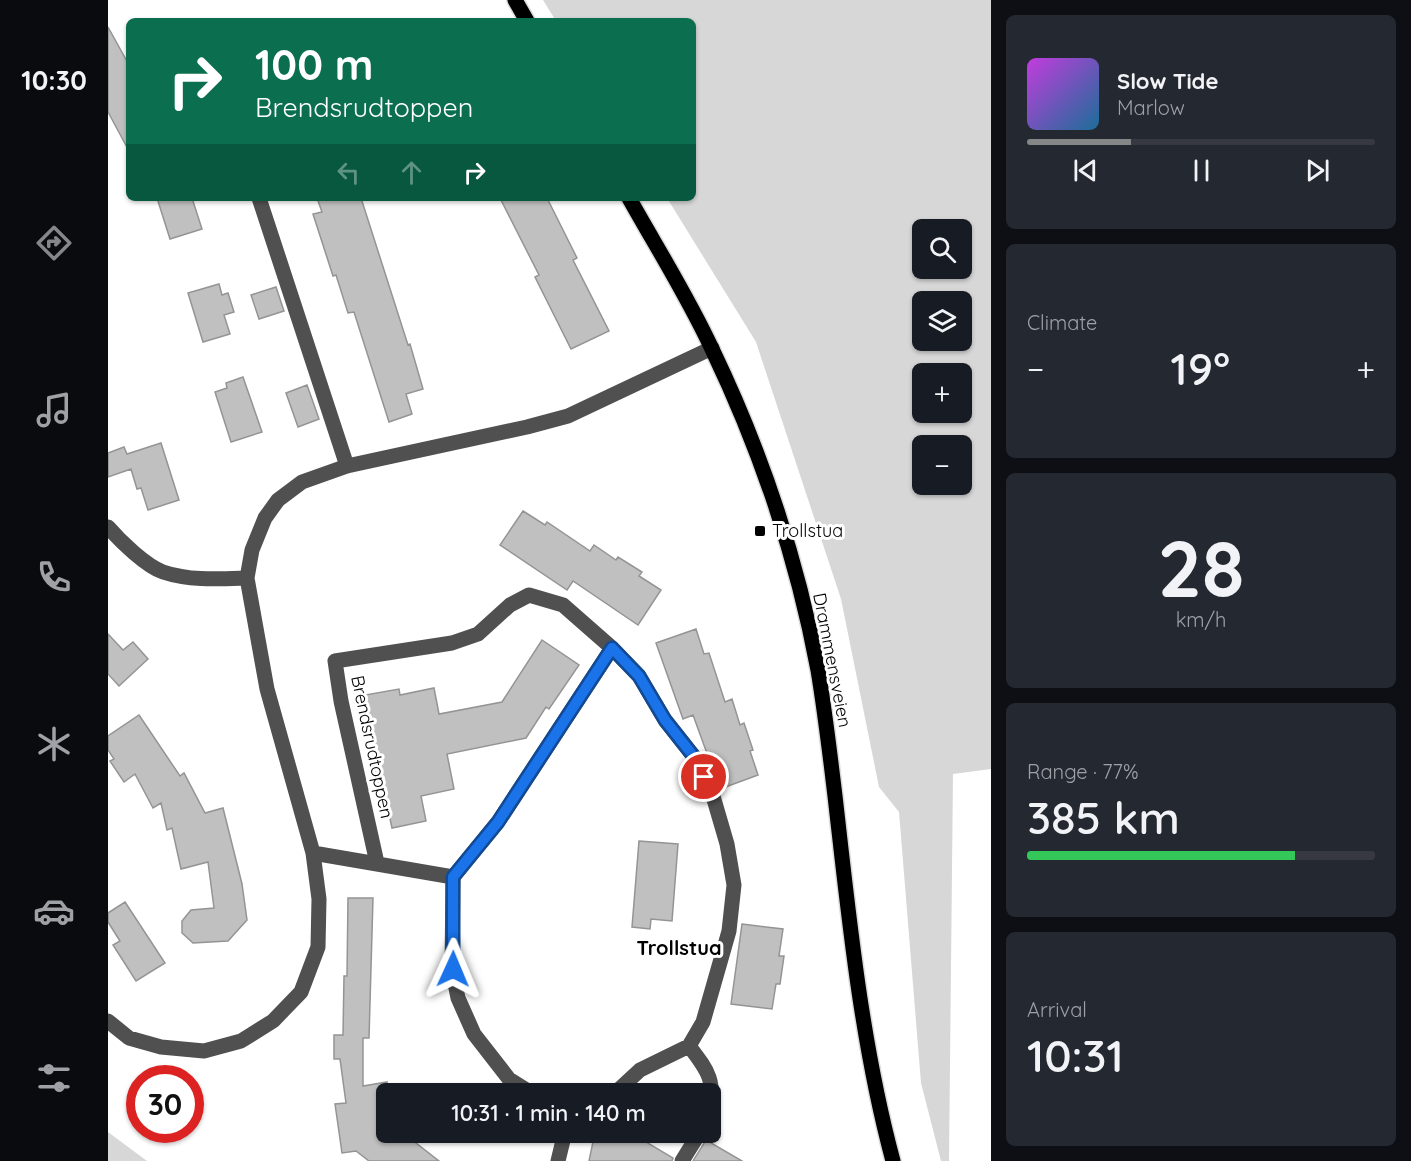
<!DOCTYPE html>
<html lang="en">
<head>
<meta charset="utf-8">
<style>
  :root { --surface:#171b24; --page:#242831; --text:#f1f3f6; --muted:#9ea1a6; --line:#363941; --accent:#858687 }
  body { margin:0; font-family:Quicksand,sans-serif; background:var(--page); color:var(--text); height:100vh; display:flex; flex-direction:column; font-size:22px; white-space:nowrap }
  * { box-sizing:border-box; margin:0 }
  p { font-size:20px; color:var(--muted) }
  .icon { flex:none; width:33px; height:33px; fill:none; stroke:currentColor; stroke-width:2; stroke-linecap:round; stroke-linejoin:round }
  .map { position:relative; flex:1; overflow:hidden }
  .side { display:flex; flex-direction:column; gap:15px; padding:15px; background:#0d0f14; width:420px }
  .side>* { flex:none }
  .top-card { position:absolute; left:18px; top:18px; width:570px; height:183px; border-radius:9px; box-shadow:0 2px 4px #0004; background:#0b6e4f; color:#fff; overflow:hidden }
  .controls { position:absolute; left:804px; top:219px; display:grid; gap:12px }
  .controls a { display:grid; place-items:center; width:60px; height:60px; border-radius:9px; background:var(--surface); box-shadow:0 2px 4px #0004; font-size:30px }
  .speed { position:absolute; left:18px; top:1065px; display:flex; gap:12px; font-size:30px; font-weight:700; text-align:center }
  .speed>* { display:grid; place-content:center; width:78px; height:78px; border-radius:50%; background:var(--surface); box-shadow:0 2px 4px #0004; line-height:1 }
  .speed .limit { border:9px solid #d22; background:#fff; color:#111 }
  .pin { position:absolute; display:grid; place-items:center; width:51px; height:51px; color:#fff; margin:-26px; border:3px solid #fff; border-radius:50%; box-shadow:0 2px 6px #0007 }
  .me { position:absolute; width:66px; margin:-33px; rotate:1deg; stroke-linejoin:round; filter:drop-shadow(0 0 4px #0008) }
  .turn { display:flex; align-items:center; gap:21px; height:126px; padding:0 30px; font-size:27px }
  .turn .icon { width:78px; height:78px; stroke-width:2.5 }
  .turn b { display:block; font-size:42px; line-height:51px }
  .lanes { display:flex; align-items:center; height:57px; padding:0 30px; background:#0003; justify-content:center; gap:30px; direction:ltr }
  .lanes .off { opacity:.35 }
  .big { font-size:45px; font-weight:600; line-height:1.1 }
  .side .card { flex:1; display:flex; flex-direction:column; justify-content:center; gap:9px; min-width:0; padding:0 21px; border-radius:9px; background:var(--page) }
  .side .dial { align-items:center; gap:0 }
  .dial b { font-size:78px; line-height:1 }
  .song { display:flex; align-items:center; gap:18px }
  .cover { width:72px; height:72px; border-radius:9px; background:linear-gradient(135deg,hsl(290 70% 55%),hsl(200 70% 35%)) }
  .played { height:6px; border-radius:3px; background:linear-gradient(90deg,var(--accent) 30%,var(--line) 30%) }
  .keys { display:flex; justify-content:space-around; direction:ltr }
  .heat { display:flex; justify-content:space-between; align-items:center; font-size:33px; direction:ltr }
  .charge { height:9px; border-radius:4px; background:linear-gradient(90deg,#34c759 77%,var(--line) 0) }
  .trip { position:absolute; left:268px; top:1083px; width:345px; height:60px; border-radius:9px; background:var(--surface); box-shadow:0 2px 4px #0004; font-weight:600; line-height:60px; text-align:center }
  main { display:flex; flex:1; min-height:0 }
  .dock { display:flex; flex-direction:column; width:108px; justify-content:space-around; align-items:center; background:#090b0e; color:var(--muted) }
  .dock .icon { width:42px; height:42px }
  .dock .current { color:var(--accent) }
  .dock b { font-size:27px; color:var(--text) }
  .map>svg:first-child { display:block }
</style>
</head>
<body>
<main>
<nav class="dock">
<b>10:30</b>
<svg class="icon current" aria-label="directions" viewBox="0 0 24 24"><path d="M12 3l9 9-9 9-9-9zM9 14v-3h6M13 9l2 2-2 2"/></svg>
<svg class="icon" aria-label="music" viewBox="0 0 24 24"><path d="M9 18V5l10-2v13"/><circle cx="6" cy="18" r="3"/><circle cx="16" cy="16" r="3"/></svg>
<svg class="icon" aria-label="phone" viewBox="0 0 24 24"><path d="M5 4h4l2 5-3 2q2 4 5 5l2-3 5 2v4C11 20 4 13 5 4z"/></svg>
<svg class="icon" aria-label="climate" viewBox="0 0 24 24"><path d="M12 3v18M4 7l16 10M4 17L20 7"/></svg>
<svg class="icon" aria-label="car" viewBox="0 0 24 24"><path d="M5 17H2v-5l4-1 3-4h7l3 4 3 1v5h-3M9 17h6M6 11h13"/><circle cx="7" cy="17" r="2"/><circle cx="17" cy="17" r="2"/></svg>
<svg class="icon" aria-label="filters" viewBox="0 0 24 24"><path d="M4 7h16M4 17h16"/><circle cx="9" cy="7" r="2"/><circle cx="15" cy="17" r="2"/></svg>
</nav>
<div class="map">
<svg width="883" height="1161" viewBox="0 0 883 1161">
  <rect width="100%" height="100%" fill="#fff"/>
  <path fill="#d7d7d7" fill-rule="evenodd" d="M435,0H883V769L845,774L841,1161H833L813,1083L791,812L771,787L733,599L648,342L559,198H585V21H448ZM814,230H854V268H814ZM814,302H854V340H814ZM814,374H854V412H814ZM814,446H854V484H814Z
    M0,1132L39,1161H0Z"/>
  <path fill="#c0c0c0" stroke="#949494" stroke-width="1.5" d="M0,27L21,65V151L0,112Z
    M49,198H84L94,229L62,239Z
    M209,198H253L300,345L302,344L315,389L298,394L304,414L281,422L246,312L240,313L228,275L225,276L205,214L214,212Z
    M392,198H439L469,258L465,260L501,331L463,349L427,277L431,275Z
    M111,284L114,295L120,293L126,312L116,315L122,334L95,342L80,293Z
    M168,287L176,311L151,319L143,295Z
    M135,377L154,432L123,442L107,392L119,388L118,383Z
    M199,385L211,419L190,427L178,393Z
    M53,443L71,500L40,510L33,488L29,489L23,469L0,477V453L16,447L19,454Z
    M415,511L437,525L439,522L482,551L486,545L508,560L510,557L534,572L531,576L553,590L530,625L465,581L459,590L392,545Z
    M588,629L596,654L601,653L617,702L624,699L632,725L636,723L645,750L642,751L650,775L612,789L585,715L575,719L548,643Z
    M0,634L15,650L25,642L40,659L11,686L0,674Z
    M434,640L471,665L441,709L438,707L418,738L339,754L346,789L313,796L318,821L284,828L276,790L270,792L263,756L269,755L257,695L291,689L292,695L326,688L331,714L394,702Z
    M31,715L72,776L76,773L97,813L115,808L134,884L139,920L120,941L85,943L74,933V921L83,910L106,908L100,862L73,869L64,828L59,830L53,803L45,808L27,774L16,782L2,761L6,759L0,750V736Z
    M531,841L570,844L564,921L543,919L542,929L524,927Z
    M240,898H265L261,1038H255V1086L279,1082V1132H294L331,1161H261L248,1151L234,1153L227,1104L238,1103L232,1059H226V1035H235L236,976H239Z
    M17,902L57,963L28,981L5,945L12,941L0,922V913Z
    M634,924L675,929L671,956H676L672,984H668L664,1009L623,1004Z
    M487,1132H550L538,1142L565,1158L564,1161H481Z
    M598,1140L634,1161H585Z"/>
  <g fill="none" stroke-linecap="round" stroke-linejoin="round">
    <defs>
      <path id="major" d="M407,0L419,21
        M521,198C549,248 580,297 604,349C653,451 689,558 710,670C717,712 722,754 727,796C741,918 753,1042 785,1161"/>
    </defs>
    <use href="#major" stroke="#dbdbdb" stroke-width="18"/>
    <path stroke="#505050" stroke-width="15" d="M151,198L239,466
      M0,527C12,541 38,566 55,572C82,581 111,579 139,578
      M205,853L345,877L390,822L504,648L531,676L557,720L587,758L605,796L619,844L626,885L621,931L595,1022L581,1046L532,1070L506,1094
      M269,863L233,701L227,661L344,643L370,634L402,605L421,595L455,605L504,648
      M345,877L344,969L350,998L366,1034L401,1079L425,1094
      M0,1021L21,1038L53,1047L96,1051L133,1041L165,1021L193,992L210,947L211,899L205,853L159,689L139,578L144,550L157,518L170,500L194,482L239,466L419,427L460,416L604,348
      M581,1046C602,1073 606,1080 603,1114
      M450,1161L457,1132
      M574,1161L592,1132"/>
    <use href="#major" stroke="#000" stroke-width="15"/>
  </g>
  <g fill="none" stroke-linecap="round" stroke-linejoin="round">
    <defs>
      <path id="route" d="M345,969V877L390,822L504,648L531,676L557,720L587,758L596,777"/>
    </defs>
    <use href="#route" stroke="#114b97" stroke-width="15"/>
    <use href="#route" stroke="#1a73e8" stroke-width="10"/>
  </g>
  <rect fill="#000" stroke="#fff" stroke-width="2" x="646" y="525" width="12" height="12" rx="3"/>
  <g text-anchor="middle" stroke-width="6" stroke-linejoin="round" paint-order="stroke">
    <g font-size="18" fill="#000" stroke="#fff" text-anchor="start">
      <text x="664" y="537">Trollstua</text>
    </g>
    <g font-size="18" fill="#000" stroke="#fff">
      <text transform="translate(724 660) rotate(79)" y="6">Drammensveien</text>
      <text transform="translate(264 747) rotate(78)" y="6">Brendsrudtoppen</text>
    </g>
    <g font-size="20" font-weight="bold" fill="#000" stroke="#fff">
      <text x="571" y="955">Trollstua</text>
    </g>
  </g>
</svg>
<div class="controls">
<a><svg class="icon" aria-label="search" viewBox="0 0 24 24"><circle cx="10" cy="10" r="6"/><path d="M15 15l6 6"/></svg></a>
<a><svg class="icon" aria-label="layers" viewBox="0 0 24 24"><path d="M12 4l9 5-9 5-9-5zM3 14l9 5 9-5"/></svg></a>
<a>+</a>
<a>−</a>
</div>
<div class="speed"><div class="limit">30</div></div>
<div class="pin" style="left:596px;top:777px;background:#d93025"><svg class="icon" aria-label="arrive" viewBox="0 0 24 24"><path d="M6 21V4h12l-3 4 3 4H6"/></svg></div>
<svg class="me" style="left:345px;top:969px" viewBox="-20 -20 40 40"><path d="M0-17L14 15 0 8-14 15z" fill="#1a73e8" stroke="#fff" stroke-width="4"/></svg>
<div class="trip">10:31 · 1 min · 140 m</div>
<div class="top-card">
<div class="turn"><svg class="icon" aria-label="right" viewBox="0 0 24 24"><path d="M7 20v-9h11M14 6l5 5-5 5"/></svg><div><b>100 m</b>Brendsrudtoppen</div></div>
<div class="lanes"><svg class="icon off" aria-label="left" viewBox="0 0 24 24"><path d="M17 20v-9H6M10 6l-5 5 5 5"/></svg><svg class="icon off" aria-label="ahead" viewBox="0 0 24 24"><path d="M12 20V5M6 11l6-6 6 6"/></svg><svg class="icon" aria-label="right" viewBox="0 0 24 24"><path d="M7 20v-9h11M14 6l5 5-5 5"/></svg></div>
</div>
</div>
<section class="side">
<div class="card">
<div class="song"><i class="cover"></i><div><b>Slow Tide</b><p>Marlow</p></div></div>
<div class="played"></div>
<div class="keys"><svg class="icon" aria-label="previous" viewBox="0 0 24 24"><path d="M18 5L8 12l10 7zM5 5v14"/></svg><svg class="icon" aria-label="pause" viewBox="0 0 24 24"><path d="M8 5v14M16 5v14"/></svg><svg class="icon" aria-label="next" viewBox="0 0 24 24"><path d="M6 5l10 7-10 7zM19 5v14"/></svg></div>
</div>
<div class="card"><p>Climate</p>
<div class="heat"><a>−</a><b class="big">19°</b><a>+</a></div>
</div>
<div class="card dial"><b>28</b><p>km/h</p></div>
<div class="card"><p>Range · 77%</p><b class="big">385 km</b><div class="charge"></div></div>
<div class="card"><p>Arrival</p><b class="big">10:31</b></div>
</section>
</main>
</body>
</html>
